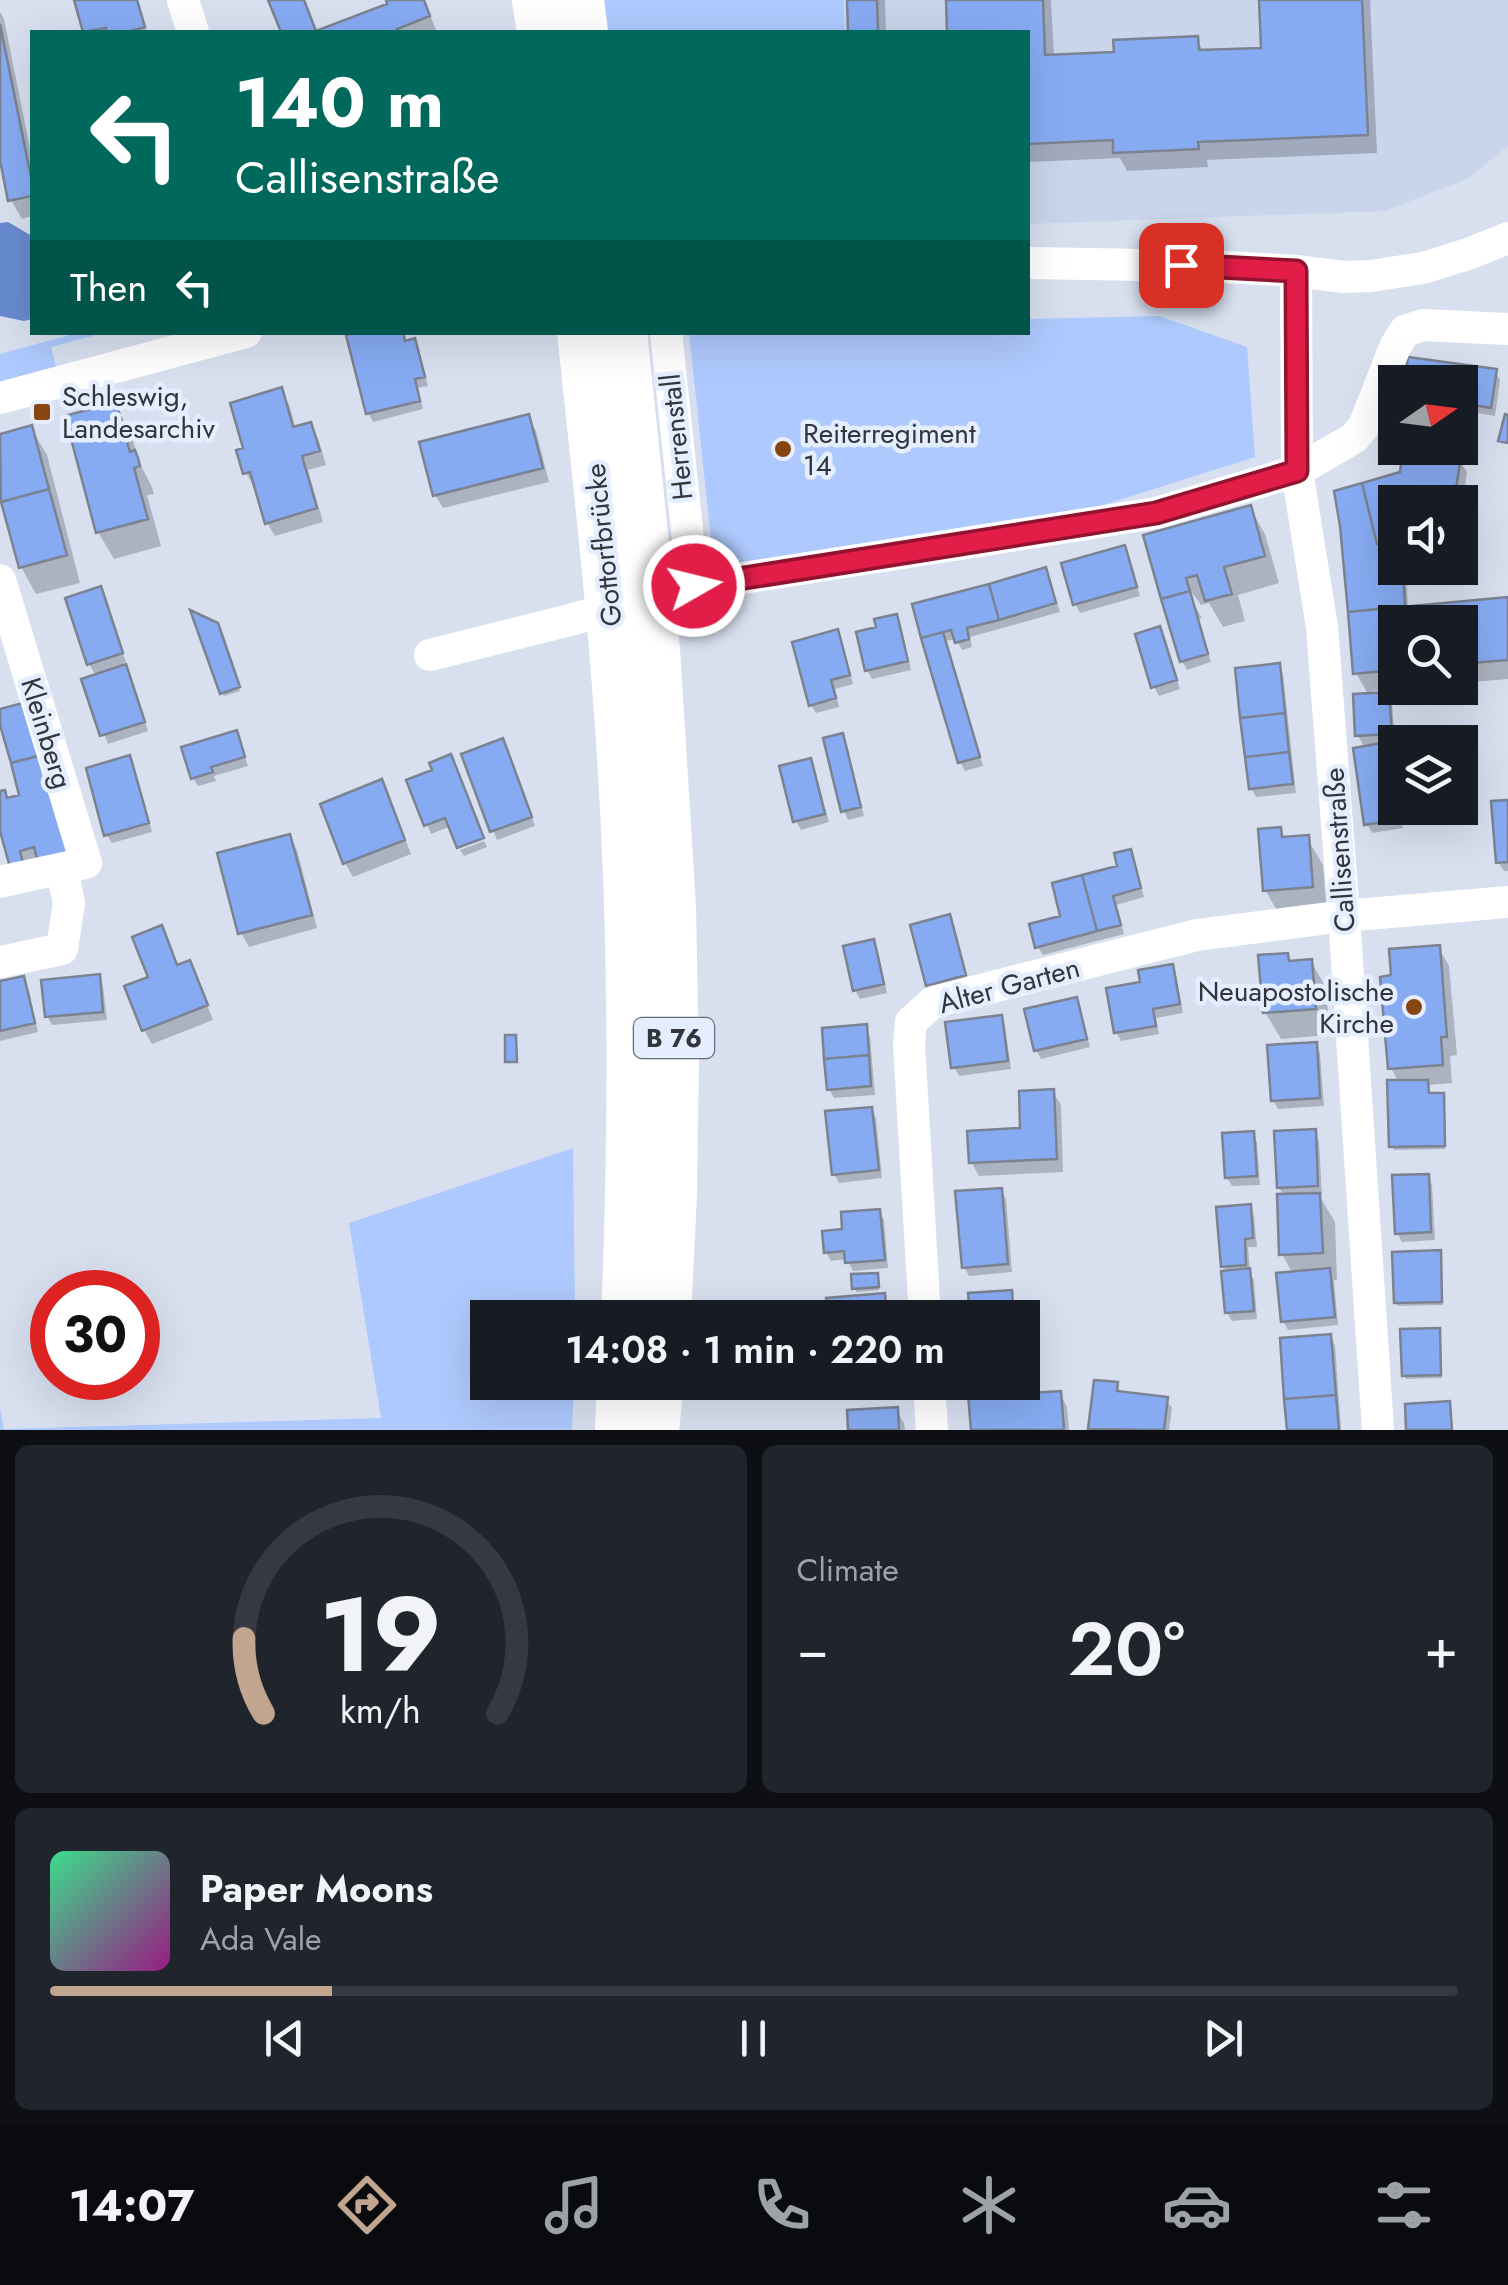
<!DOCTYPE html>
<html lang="en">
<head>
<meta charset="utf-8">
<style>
  :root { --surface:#171b24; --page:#20242c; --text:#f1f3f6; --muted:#9ea1a6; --line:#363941; --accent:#c1a58f }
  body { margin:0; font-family:Jost,sans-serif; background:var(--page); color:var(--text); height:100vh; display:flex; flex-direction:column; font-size:38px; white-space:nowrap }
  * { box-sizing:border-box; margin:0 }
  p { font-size:32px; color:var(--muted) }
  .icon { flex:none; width:55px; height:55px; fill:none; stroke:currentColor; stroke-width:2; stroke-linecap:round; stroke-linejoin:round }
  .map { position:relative; height:1430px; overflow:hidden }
  .details { display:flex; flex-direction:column; gap:15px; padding:15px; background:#0d0f14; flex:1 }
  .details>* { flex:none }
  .guide { position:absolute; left:30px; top:30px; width:1000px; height:305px; border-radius:0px; box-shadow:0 10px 40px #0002; background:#00695c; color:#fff; overflow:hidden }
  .needle { width:65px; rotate:76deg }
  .tools { position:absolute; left:1378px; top:365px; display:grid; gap:20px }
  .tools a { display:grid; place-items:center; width:100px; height:100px; border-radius:0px; background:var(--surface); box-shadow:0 10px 40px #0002; font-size:50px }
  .speed { position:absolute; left:30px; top:1270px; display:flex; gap:20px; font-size:50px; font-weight:700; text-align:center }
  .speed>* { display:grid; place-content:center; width:130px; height:130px; border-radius:50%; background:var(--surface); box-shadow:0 10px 40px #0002; line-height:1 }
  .speed .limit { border:15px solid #d22; background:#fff; color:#111 }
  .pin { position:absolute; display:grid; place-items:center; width:85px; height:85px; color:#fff; margin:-42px; border-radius:20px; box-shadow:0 5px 15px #0006 }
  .me { position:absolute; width:110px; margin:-55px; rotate:82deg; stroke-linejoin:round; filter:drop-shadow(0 0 8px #0008) }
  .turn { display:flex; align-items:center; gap:35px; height:210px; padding:0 40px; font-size:45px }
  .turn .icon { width:130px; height:130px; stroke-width:2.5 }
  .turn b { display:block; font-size:70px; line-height:85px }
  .then { display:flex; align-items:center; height:95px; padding:0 40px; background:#0003; gap:20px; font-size:38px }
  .big { font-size:75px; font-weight:600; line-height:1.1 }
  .details .tile { flex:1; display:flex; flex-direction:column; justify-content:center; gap:15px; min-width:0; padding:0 35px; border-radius:15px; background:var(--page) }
  .details .dial { align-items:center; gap:0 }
  .dial svg { height:260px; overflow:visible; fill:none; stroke:var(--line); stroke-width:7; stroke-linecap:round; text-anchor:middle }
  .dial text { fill:var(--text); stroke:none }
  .song { display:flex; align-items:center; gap:30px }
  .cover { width:120px; height:120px; border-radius:15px; background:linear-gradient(135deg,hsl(150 70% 55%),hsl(310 70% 35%)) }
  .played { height:10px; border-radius:5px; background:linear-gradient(90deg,var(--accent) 20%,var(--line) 20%) }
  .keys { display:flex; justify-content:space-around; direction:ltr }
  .heat { display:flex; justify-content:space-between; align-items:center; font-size:55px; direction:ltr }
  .details .tiles { flex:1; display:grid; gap:15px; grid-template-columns:1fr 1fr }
  .tile:last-child { grid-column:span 2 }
  .trip { position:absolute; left:470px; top:1300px; width:570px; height:100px; border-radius:0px; background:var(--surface); box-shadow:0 10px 40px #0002; font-weight:600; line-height:100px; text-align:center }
  .menu { display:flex; height:160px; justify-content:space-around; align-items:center; background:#090b0e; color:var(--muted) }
  .menu .icon { width:70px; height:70px }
  .menu .on { color:var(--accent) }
  .menu b { font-size:45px; color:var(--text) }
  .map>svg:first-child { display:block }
</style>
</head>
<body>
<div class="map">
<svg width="1508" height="1430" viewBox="0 0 1508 1430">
  <rect width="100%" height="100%" fill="#d8e0f0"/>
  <path fill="#c9d5eb" d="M843,0H1508V146L1467,179L1385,211L1028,224V32H845Z"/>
  <path fill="#aec9fd" d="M604,0H843L845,32H608Z
    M1159,316L1247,347L1255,457L1056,520L714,567L689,333L1028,332V319Z
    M77,333H103L51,347L57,370L0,386V354Z
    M573,1148L575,1317L488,1318V1382L574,1383L572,1430H0V1409L4,1429L381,1418L349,1223Z"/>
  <path fill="#688ad0" d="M8,222L32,236V319L24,321L0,316V223Z"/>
  <path fill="#0003" d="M83,0H137L147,32H86L77,2Z
    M389,0H424L436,30L429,32H320L391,5Z
    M849,0H885L886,32H851Z
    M948,0H1051L1054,57L1117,54L1197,39L1204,53L1263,50L1261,0H1370L1377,153L1207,160L1208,167L1127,171L1120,158L1028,162V32H950Z
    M0,12L4,19L32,158V216L22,219L11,200L0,148Z
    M366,332H404L407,343L414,341L419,350L428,386L418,388L423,409L373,422L368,413Z
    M1410,360L1495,372L1500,380L1495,416L1477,413L1469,465L1462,464L1467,472L1460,524V502H1395V568H1406L1408,609L1508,600V679L1460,683V622H1395V688H1410L1372,691V696L1387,695L1392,703L1395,742L1386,743L1392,754L1395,776V808H1400L1403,828L1372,833L1367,824L1365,748L1358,736L1369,696L1356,673L1343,525L1402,474L1403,455L1399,448H1460V382H1407Z
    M281,390L289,404L296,429L310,425L318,438L326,465L308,470L323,522L275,536L267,523L256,486H254L246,473V450Z
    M115,405L131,432L138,460L152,487L154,494L147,495L161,546L114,559L98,532Z
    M528,417L536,431L549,482L443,508L435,495Z
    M31,428L47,455L80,583L36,594L21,567L0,488V437Z
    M1250,508L1265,534L1279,583L1238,595L1245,621L1223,627L1209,603L1201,605L1190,590L1193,603L1202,618L1198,619L1211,662L1187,670L1182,661L1146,537Z
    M1124,548L1129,557L1140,596L1080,613L1075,604Z
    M1045,570L1050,579L1060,612L970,637L972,647L962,650L956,639L946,641L983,766L965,771L960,762L915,606Z
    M104,598L126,662L123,663L130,675L148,731L108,744L84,680L96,676L89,664Z
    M896,617L901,625L911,670L872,679L867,670L879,629Z
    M219,629L240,691L224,696L222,693Z
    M837,632L842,641L853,684L835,689L839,707L816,713L811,705Z
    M1163,638L1180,689L1159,696L1154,687Z
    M1278,665L1283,674L1296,793L1256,797L1251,788Z
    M0,711L79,872L30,881L0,821V793L8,800L22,796Z
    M236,733L248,766L214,776L216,781L198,786L193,778Z
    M841,736L846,745L864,816L848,820L844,811Z
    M507,750L535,826L497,840L464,755Z
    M129,758L134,767L152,832L112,843L107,835Z
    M810,761L815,770L829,822L801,830L796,821Z
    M455,766L451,826L431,834L409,781Z
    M381,782L388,796L411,854L353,877L345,863L323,805Z
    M1508,802V871H1504L1499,863Z
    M1280,830L1285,840L1307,838L1323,865L1327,914L1281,917L1265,890Z
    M289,837L297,850L317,928L249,947L241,933Z
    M484,841L487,847L464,856L460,850Z
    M1129,852L1134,860L1144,897L1116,905L1124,934L1043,955L1038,947L1064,917L1120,868Z
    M948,917L953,926L969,984L933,993L928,985Z
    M161,928L178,967L196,977L213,1020L152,1044L144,1030L151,978Z
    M873,942L878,951L887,993L860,999L855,990Z
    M1438,947L1449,966L1457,1055L1450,1056L1452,1083L1429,1085V1095H1442L1444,1099L1445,1149L1394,1150L1392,1147L1399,1083L1391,1068L1394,978Z
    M1287,955L1291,963L1311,961L1326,988L1330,1035L1281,1039L1265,1012Z
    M1171,967L1176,976L1183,1013L1156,1018L1159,1034L1121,1041L1116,1032Z
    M98,977L103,986L107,1020L52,1025L47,1016Z
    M23,979L28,987L38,1032L0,1041V984Z
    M1075,1000L1080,1008L1090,1047L1041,1059L1036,1050Z
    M1000,1017L1005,1026L1011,1069L959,1076L954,1067Z
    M865,1027L870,1036L875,1095L834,1098L829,1089Z
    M1315,1045L1320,1053L1324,1106L1278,1109L1273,1100Z
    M1053,1092L1061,1105L1063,1172L979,1176L971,1162L1023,1131Z
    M871,1109L876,1118L882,1178L839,1183L834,1174Z
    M1314,1132L1319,1141L1322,1195H1319L1335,1222L1337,1280H1334L1338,1325L1288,1330L1283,1321L1293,1274L1282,1254L1284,1196L1279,1188Z
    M1252,1133L1257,1142L1260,1185L1232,1186L1227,1178Z
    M1427,1176L1432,1185L1435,1240L1402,1242L1397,1233Z
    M1001,1190L1006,1199L1012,1272L969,1276L964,1267Z
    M1249,1207L1254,1216L1257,1247H1248L1250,1273L1254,1280L1257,1319L1232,1321L1227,1313V1273L1223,1266Z
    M879,1211L884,1220L888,1268L853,1271L847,1259L831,1261L826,1252Z
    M1439,1253L1441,1256L1443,1305L1398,1306L1396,1303Z
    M877,1275L879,1290L857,1292L854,1288Z
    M883,1296L891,1310L892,1318H829Z
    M1439,1330L1441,1334L1442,1378L1406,1379L1404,1375Z
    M1330,1336L1335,1345L1341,1430H1289Z
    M852,1382H897L898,1389L858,1392Z
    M970,1382H1014L1016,1397L1060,1394L1067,1407L1069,1430H973Z
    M1117,1385L1122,1395L1166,1400L1172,1408L1169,1430H1091Z
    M896,1410L904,1423L905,1430H850Z"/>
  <path fill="#87abf3" stroke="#7b8291" stroke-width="2.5" d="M74,0H137L145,27L127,32H107L106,28L83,32Z
    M268,0H304L316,31L387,4L386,0H424L430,16L397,29L399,32H281Z
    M847,0H877L878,32H848Z
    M946,0H1043L1045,55L1114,52L1113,40L1198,36L1199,50L1261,48L1259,0H1362L1368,135L1198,142L1199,149L1113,153V140L1028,144V32H947Z
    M0,24L32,182V196L8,201L0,160Z
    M356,332H403L405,341L415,338L425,377L415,379L420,401L366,414L346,335Z
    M1408,357L1497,369L1491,408L1473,405L1465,457L1400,448H1460V382H1404Z
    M282,387L293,427L311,422L320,451L302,456L317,508L265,524L250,472L243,474L236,450L243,448L230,403Z
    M116,402L130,452L135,450L138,458L140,466L134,468L148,519L96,533L65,416Z
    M529,414L543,468L433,496L419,442Z
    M1505,414L1508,415V443L1498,441Z
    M32,425L49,489L1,502L0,434Z
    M1403,448L1461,456L1454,502H1395V537L1377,544L1362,483L1400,472Z
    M1362,483L1377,544L1395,537V568H1403L1405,606L1348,612L1340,526L1334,491Z
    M49,489L67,555L19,568L1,502Z
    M1251,505L1265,556L1224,567L1232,594L1205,601L1197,575L1186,578L1190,591L1161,599L1143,535Z
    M1125,545L1137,587L1073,605L1061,563Z
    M1046,567L1056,603L999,620L989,584Z
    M989,584L999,620L967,628L969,639L955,643L951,630L921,638L912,604Z
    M101,586L123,653L87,665L65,598Z
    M1190,591L1208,654L1180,662L1161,599Z
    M1508,597V660L1460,664V622H1395V670L1353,674L1348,612Z
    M190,610L218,623L240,687L220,694Z
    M897,614L908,661L865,671L856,632L876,627L874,619Z
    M1160,626L1177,680L1151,688L1135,634Z
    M838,629L850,675L831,680L836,698L809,706L792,642Z
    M943,632L980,757L958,763L921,638Z
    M1280,663L1285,713L1240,718L1235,668Z
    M126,664L145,722L100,736L81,679Z
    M1389,692L1392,734L1355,736L1353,694Z
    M30,701L45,754L11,763L0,725V709Z
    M1285,713L1289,752L1245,757L1240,718Z
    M237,730L245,757L211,767L213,772L191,779L181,747Z
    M843,733L861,807L841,812L823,738Z
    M503,738L532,817L490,832L461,754Z
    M1388,742L1395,790V808H1398L1399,820L1364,825L1353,748Z
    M1289,752L1293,784L1249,789L1245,757Z
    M45,754L73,858L39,867L34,847L20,851L24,867L11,871L0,831V791L5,790L7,798L19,795L11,763Z
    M451,754L484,838L457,848L445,818L424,826L406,780L432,770L429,763Z
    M130,755L149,823L104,836L86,768Z
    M811,758L825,814L793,822L779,766Z
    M382,779L405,840L343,864L320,804Z
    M1508,800V862L1496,863L1491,801Z
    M1281,827L1282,837L1309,835L1313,887L1263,891L1258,829Z
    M290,834L312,915L238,934L217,853Z
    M1131,849L1141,888L1113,896L1121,925L1097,931L1082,875L1117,866L1114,853Z
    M1082,875L1097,931L1035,948L1029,924L1060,916L1052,883Z
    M950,914L966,975L926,986L910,925Z
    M162,925L177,965L190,960L208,1005L142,1031L124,986L148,977L132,937Z
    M874,939L884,984L853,991L843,946Z
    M1440,945L1447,1037H1441L1443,1065L1388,1069L1380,977L1391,975L1389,949Z
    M1288,953L1289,961L1312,959L1316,1009L1263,1013L1258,955Z
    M1173,964L1180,1004L1153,1009L1156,1026L1114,1033L1106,988L1140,982L1138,970Z
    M100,974L103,1012L45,1017L41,980Z
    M24,976L35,1023L0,1031V981Z
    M1077,997L1087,1039L1034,1051L1024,1009Z
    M1002,1015L1008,1061L951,1068L945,1022Z
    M867,1024L869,1055L824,1059L822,1028Z
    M505,1035H516L517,1062H505Z
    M1317,1042L1320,1098L1271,1101L1267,1045Z
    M869,1055L871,1086L827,1090L824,1059Z
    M1387,1080H1428L1429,1093H1444L1445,1146L1389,1147Z
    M1054,1089L1057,1159L969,1163L967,1131L1020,1128L1019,1091Z
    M872,1107L879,1170L832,1175L825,1111Z
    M1316,1129L1318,1186L1277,1188L1274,1131Z
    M1254,1131L1257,1176L1225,1178L1222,1133Z
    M1429,1174L1431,1232L1395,1234L1392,1175Z
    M1002,1188L1008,1264L962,1268L955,1191Z
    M1320,1193L1323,1253L1279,1255L1277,1194Z
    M1251,1204L1253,1238L1245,1239L1246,1265L1221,1267L1216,1207Z
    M880,1209L885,1260L845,1263L844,1251L824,1253L822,1231L842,1229L841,1212Z
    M1441,1250L1442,1302L1394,1303L1392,1252Z
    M1250,1268L1254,1311L1225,1313L1221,1271Z
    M1330,1268L1335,1317L1281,1322L1276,1273Z
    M878,1273L879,1287L852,1289L851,1274Z
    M1012,1290L1014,1318H970L968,1293Z
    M885,1293L887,1318H827L826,1298Z
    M1440,1328L1441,1375L1402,1376L1400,1329Z
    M1331,1334L1336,1395L1284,1399L1280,1338Z
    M1094,1380L1118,1382L1117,1391L1168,1397L1164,1430L1088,1429Z
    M967,1382H1010V1394L1061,1391L1064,1430H971Z
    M1336,1395L1339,1430H1287L1284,1399Z
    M1450,1401L1452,1430H1406L1405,1404Z
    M898,1407L899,1430H848L847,1410Z"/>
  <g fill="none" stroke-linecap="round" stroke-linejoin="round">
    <path stroke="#fff" stroke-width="32" d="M183,0L193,32
      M1028,263L1208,266L1296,271L1344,277L1371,276L1423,268L1468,254L1508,238
      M1296,271L1297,471L1322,627L1344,916L1378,1430
      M666,332L693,586
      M0,398L246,332
      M0,580L86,863L0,882
      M430,655L566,621L693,586L1156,513L1297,471L1354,438L1364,426L1395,347L1405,331L1423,325L1508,329
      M0,962L62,949L69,903L62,869
      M925,1318L909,1044L911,1022L933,1002L1197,935L1344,916L1508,902
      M929,1382L932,1430"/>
    <path stroke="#fff" stroke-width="48" d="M536,0L541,32
      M580,0L584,32
      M581,332C596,473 612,614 621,756C633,943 633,1130 625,1318
      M623,332L656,649L672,908L675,1058L673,1193L667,1318
      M619,1430L621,1382
      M655,1430L660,1382"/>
  </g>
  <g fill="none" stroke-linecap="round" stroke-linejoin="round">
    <defs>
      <path id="route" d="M694,586L1156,513L1297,471L1296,271L1181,265"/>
    </defs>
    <use href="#route" stroke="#92132f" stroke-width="25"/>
    <use href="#route" stroke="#e11d48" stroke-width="18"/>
  </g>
  <g fill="#874511" stroke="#e5eefe" stroke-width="4">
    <rect x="32" y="402" width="20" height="20" rx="5"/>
    <circle cx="783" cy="449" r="10"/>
    <circle cx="1414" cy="1007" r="10"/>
  </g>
  <g text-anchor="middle" stroke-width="9" stroke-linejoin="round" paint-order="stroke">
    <rect fill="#e5eefe" stroke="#686c76" stroke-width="2.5" x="634" y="1018" width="80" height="40" rx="8"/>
    <g font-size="25" font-weight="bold" fill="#32353b">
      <text x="674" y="1047">B 76</text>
    </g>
    <g font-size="28" fill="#32353b" stroke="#e5eefe" text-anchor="start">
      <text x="62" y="406">Schleswig,<tspan x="62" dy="32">Landesarchiv</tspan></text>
      <text x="803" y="443">Reiterregiment<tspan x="803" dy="32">14</tspan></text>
      <text x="1394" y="1001" text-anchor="end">Neuapostolische<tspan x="1394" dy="32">Kirche</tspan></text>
    </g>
    <g font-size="28" fill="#32353b" stroke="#e5eefe">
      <text transform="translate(676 437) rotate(-96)" y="10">Herrenstall</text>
      <text transform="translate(603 545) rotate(-96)" y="10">Gottorfbrücke</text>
      <text transform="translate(47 733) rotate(73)" y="10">Kleinberg</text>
      <text transform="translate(1339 850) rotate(-94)" y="10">Callisenstraße</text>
      <text transform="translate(1009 985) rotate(-15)" y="10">Alter Garten</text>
    </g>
  </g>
</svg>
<div class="tools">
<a><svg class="needle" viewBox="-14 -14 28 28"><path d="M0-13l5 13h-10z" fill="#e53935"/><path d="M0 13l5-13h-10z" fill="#9ea1a6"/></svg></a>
<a><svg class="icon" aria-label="sound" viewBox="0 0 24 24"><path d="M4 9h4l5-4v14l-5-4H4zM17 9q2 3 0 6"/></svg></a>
<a><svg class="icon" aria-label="search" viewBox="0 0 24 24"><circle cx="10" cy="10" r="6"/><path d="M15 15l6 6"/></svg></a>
<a><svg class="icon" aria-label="layers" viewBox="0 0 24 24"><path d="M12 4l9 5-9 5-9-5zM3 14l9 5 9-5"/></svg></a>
</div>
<div class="speed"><div class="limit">30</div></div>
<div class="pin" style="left:1181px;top:265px;background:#d93025"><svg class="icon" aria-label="arrive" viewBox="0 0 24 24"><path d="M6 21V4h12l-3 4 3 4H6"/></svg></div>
<svg class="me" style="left:694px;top:586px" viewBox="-20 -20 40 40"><circle r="17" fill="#e11d48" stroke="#fff" stroke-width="3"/><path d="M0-11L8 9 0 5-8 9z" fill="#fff"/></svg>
<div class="trip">14:08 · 1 min · 220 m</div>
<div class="guide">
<div class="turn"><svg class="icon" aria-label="left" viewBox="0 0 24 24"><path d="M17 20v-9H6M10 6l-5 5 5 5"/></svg><div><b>140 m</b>Callisenstraße</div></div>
<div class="then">Then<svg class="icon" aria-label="left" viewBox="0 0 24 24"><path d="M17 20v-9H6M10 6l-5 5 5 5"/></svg></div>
</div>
</div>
<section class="details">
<div class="tiles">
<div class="tile dial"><svg viewBox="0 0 100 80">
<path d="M14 69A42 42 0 1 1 86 69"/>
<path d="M14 69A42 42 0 0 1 8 46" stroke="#c1a58f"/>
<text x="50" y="56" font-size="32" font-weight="700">19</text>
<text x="50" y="72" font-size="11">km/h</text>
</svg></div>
<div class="tile"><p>Climate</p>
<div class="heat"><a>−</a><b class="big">20°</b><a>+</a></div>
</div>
<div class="tile">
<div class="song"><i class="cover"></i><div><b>Paper Moons</b><p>Ada Vale</p></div></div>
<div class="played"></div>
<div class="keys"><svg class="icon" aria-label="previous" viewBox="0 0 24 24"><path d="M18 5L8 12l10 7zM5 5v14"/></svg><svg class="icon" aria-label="pause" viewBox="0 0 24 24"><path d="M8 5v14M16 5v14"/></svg><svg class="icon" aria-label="next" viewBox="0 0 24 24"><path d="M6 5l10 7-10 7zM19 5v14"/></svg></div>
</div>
</div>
</section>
<nav class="menu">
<b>14:07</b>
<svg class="icon on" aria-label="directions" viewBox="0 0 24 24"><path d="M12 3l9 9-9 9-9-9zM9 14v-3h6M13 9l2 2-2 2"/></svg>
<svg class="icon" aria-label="music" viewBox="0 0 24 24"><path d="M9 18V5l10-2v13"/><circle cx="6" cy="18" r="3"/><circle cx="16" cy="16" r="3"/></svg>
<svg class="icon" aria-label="phone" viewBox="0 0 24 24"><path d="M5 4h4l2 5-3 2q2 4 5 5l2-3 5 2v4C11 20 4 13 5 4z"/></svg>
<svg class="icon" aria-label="climate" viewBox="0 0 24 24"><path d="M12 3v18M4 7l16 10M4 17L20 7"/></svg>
<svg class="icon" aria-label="car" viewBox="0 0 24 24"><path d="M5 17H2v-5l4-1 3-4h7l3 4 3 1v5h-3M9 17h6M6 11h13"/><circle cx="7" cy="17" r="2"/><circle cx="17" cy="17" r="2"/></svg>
<svg class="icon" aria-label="filters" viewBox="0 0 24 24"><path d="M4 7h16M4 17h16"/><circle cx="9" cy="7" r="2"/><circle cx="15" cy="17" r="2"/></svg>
</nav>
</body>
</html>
